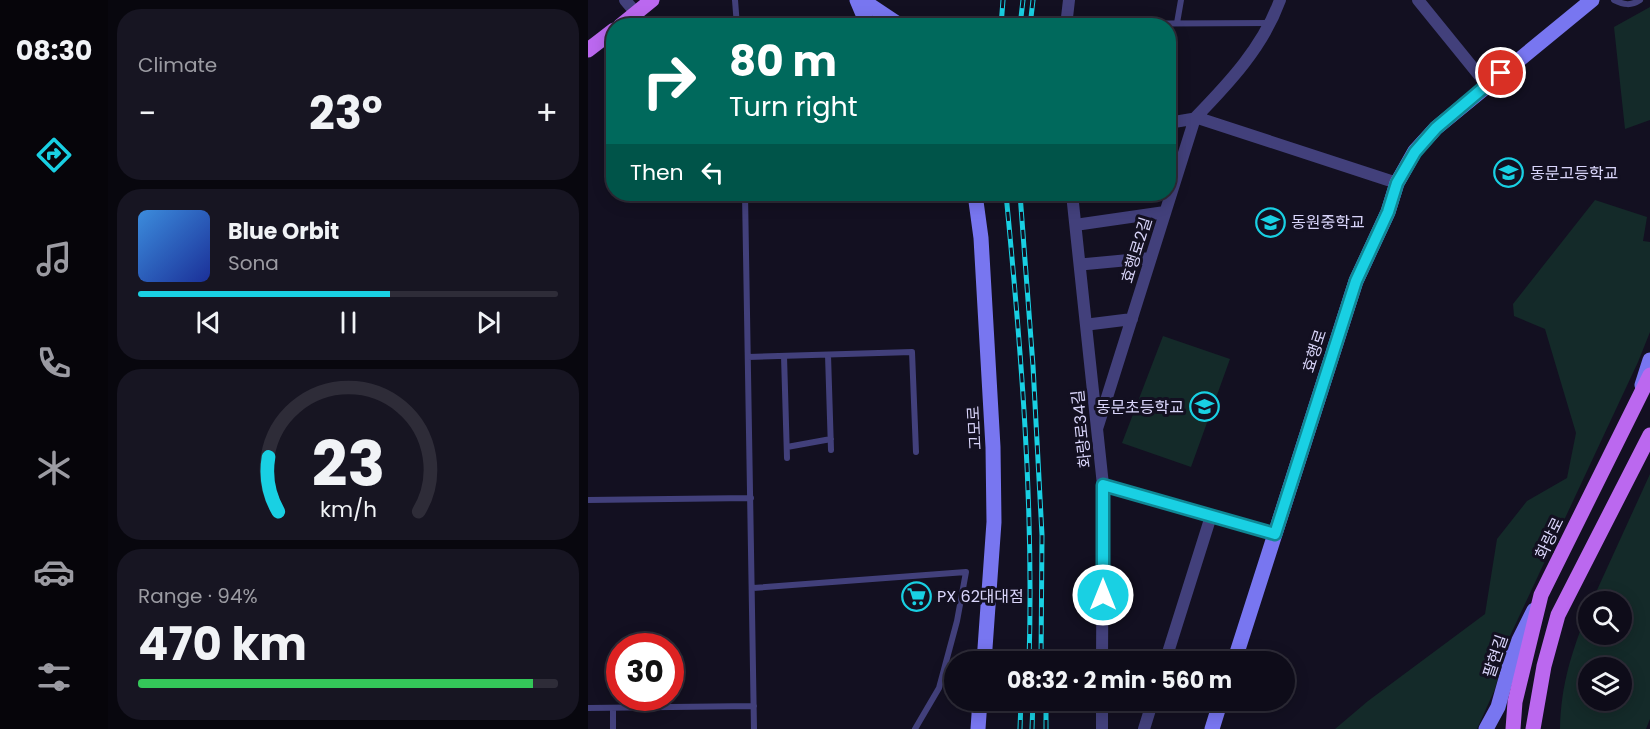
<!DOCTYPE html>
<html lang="en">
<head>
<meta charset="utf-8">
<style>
  :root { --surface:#0e0c19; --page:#171522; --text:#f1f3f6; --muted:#9b9ba2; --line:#2e2c38; --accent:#19d0e3 }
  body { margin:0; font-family:Poppins,"Noto Sans KR",sans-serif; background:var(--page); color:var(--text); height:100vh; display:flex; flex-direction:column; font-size:22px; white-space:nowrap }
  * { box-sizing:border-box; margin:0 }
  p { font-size:20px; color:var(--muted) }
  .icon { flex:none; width:33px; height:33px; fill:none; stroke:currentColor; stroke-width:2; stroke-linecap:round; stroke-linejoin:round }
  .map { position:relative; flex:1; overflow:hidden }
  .sheet { display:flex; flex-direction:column; gap:9px; padding:9px; background:#08070e; width:480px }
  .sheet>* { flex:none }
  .top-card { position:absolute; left:18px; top:18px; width:570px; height:183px; border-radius:24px; box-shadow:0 3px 15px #0003,0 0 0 2px var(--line); background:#00695c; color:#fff; overflow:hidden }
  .buttons { position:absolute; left:990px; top:591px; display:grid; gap:12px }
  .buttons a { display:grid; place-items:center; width:54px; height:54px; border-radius:50%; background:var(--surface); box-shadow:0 3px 15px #0003,0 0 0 2px var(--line); font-size:30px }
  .speed { position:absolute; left:18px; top:633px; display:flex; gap:12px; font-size:30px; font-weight:700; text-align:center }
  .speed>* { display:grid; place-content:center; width:78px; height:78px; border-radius:50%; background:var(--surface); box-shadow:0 3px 15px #0003,0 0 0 2px var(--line); line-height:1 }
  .speed .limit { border:9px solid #d22; background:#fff; color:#111 }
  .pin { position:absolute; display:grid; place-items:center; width:51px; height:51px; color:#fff; margin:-26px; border:3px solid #fff; border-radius:50%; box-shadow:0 2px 6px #0007 }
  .me { position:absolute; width:66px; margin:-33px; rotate:0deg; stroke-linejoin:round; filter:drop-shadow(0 0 4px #0008) }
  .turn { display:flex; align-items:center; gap:21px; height:126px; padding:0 24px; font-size:27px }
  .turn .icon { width:78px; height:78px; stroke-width:2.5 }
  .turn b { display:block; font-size:42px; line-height:51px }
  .then { display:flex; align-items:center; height:57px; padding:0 24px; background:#0003; gap:12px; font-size:22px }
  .big { font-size:45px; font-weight:700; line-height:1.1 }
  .sheet .card { flex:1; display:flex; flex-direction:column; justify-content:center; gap:9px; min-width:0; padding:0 21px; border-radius:24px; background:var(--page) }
  .sheet .dial { align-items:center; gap:0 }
  .dial svg { height:156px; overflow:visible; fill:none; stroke:var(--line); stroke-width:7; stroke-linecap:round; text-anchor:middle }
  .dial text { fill:var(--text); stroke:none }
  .song { display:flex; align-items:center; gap:18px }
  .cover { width:72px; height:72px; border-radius:9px; background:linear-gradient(135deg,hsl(210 70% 55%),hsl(230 70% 35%)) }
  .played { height:6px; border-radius:3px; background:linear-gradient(90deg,var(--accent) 60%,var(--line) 60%) }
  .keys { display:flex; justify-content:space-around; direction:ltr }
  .heat { display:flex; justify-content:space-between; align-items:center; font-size:33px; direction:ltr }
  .charge { height:9px; border-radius:4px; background:linear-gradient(90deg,#34c759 94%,var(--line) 0) }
  .trip { position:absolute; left:356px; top:651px; width:351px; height:60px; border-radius:30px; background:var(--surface); box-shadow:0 3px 15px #0003,0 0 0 2px var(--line); font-weight:700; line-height:60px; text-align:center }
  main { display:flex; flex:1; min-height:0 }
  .tabs { display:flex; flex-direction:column; width:108px; justify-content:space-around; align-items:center; background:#06050a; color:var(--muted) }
  .tabs .icon { width:42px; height:42px }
  .tabs .current { color:var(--accent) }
  .tabs b { font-size:27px; color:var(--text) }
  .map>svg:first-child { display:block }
</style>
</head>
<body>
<main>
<nav class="tabs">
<b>08:30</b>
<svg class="icon current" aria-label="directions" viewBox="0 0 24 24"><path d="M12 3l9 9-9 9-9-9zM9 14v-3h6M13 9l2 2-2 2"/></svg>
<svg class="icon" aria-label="music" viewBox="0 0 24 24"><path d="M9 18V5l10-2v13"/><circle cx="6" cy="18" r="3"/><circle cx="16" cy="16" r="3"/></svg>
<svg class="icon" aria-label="phone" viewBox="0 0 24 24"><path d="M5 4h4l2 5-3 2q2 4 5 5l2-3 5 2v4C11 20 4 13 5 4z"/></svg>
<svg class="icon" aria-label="climate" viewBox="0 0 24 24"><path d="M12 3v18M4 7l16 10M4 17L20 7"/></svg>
<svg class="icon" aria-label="car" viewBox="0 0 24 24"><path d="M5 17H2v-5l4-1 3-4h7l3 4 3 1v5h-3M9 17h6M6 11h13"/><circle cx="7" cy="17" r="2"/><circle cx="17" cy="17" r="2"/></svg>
<svg class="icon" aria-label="filters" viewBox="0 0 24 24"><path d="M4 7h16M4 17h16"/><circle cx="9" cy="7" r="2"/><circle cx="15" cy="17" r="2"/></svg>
</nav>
<section class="sheet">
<div class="card"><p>Climate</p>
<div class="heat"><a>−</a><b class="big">23°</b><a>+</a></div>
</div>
<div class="card">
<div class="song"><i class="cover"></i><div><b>Blue Orbit</b><p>Sona</p></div></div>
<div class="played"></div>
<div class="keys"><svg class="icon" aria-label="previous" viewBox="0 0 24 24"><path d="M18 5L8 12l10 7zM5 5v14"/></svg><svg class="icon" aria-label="pause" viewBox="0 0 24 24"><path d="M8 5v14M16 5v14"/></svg><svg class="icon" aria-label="next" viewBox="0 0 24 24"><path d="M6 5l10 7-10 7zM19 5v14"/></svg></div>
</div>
<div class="card dial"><svg viewBox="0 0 100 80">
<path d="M14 69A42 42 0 1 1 86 69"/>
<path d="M14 69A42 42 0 0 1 9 41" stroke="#19d0e3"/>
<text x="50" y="56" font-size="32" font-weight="700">23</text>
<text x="50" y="72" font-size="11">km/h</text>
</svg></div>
<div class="card"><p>Range · 94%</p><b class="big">470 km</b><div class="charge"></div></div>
</section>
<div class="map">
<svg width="1062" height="729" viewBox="0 0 1062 729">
  <rect width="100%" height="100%" fill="#131021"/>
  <path fill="#142a29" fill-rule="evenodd" d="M1062,7V120L1037,129L1026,27Z
    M1007,200L1059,217L1055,241L1062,242V332L1050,362L921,638L907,689L889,729H747L780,701L897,614L909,539L939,501L979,478L988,433L957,329L926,316L925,304Z
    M575,336L642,359L603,467L534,443Z
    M1062,474V719L1058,729H972C973,683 984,652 1000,610V634H1034V602L1004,601ZM1000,668H1034V700H1000Z"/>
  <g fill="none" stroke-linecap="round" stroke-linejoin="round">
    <path stroke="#42407b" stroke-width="6" d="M147,0L149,26
      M1026,0C1036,5 1043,6 1052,0
      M589,23L593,0
      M478,24L682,23
      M157,194L166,729
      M240,355L243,450
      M196,356L199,458
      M160,357L324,352L328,452
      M199,447L243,439
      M0,500L163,498
      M165,588L378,572L369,621L351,688L327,729
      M0,708L166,706
      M25,708V729"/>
    <path stroke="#42407b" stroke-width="12" d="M37,0L48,13
      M830,0L899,85
      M478,26L481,0
      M520,26V24
      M554,26V24
      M580,123L610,118L809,183
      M484,194L515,485L514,662
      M494,224L577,212
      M498,264L562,258
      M504,324L544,319
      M509,429L607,118C641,83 675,47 692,0
      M515,485L686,534
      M577,662L623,516
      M514,729V700
      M556,729L565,700"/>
    <path stroke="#7876f0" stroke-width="15" d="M269,0L280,26
      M274,0L313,26
      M387,194L393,238L405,447L406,522L396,662
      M1054,385L1062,360
      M646,662L768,281L800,212L809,183L827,151L848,128L1004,0
      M390,729L392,700
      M624,729L633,700
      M898,729L910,707L926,650L946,610"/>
    <path stroke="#bb68ef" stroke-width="15" d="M32,26L64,0
      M0,50L26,30
      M925,729L927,702L953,595L1062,375
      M945,729L956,666L970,615L1062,435"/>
    <defs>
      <path id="rail" d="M413,26L415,0
        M432,26L435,0
        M442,26L445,0
        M418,194C433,349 446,505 441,662
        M432,194L445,366L454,535L453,662
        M432,729L433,700
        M444,729L445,700
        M458,729V700"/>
    </defs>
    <use href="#rail" stroke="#19d0e3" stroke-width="5"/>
    <use href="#rail" stroke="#131021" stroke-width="3" stroke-dasharray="9" stroke-linecap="butt"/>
  </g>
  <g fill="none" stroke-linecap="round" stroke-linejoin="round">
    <defs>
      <path id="route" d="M515,595V485L687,534L768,281L800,212L809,183L827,152L848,128L913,73"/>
    </defs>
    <use href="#route" stroke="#108794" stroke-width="15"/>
    <use href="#route" stroke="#19d0e3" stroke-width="10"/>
  </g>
  <defs>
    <symbol id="school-ring" viewBox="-11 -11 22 22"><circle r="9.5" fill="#131021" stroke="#19d0e3" stroke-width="1.5"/><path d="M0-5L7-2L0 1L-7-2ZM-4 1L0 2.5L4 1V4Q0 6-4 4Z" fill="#19d0e3"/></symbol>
    <symbol id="supermarket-ring" viewBox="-11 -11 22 22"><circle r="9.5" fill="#131021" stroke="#19d0e3" stroke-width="1.5"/><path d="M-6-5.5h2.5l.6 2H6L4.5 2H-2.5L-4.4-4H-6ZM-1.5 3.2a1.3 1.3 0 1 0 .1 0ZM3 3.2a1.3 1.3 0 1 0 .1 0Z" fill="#19d0e3"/></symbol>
  </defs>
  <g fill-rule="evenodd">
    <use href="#school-ring" x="904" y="156" width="33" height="33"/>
    <use href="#school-ring" x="666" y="206" width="33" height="33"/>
    <use href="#school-ring" x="600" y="390" width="33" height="33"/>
    <use href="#supermarket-ring" x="312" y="580" width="33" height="33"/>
  </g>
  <g text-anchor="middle" stroke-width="6" stroke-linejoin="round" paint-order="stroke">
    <g font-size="16" fill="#d9d5fa" stroke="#131021" text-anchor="start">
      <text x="942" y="179">동문고등학교</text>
      <text x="703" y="228">동원중학교</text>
      <text x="596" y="413" text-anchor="end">동문초등학교</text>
      <text x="349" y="602">PX 62대대점</text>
    </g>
    <g font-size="16" fill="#d9d5fa" stroke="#131021">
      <text transform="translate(548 250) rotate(-73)" y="6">효행로2길</text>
      <text transform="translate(726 351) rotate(-72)" y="6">효행로</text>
      <text transform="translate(386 428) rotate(-93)" y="6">고모로</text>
      <text transform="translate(493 429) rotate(-96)" y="6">화랑로34길</text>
      <text transform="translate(961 538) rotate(-64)" y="6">화랑로</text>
      <text transform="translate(907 656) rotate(-71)" y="6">팔현길</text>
    </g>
  </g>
</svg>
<div class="buttons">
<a><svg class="icon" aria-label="search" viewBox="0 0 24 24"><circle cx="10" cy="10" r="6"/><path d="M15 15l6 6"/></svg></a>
<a><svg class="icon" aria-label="layers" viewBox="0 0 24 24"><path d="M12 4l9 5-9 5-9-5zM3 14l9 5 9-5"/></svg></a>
</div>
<div class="speed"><div class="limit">30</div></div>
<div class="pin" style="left:913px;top:73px;background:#d93025"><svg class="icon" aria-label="arrive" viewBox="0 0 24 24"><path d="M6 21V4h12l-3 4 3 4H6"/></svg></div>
<svg class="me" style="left:515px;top:595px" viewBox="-20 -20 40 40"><circle r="17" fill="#19d0e3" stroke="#fff" stroke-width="3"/><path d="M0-11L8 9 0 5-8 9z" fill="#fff"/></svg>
<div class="trip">08:32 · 2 min · 560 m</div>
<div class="top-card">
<div class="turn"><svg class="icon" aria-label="right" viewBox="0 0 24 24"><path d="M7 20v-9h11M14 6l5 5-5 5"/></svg><div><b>80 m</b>Turn right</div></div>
<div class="then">Then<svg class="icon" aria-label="left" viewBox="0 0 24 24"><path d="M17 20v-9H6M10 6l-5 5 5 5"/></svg></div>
</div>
</div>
</main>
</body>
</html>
